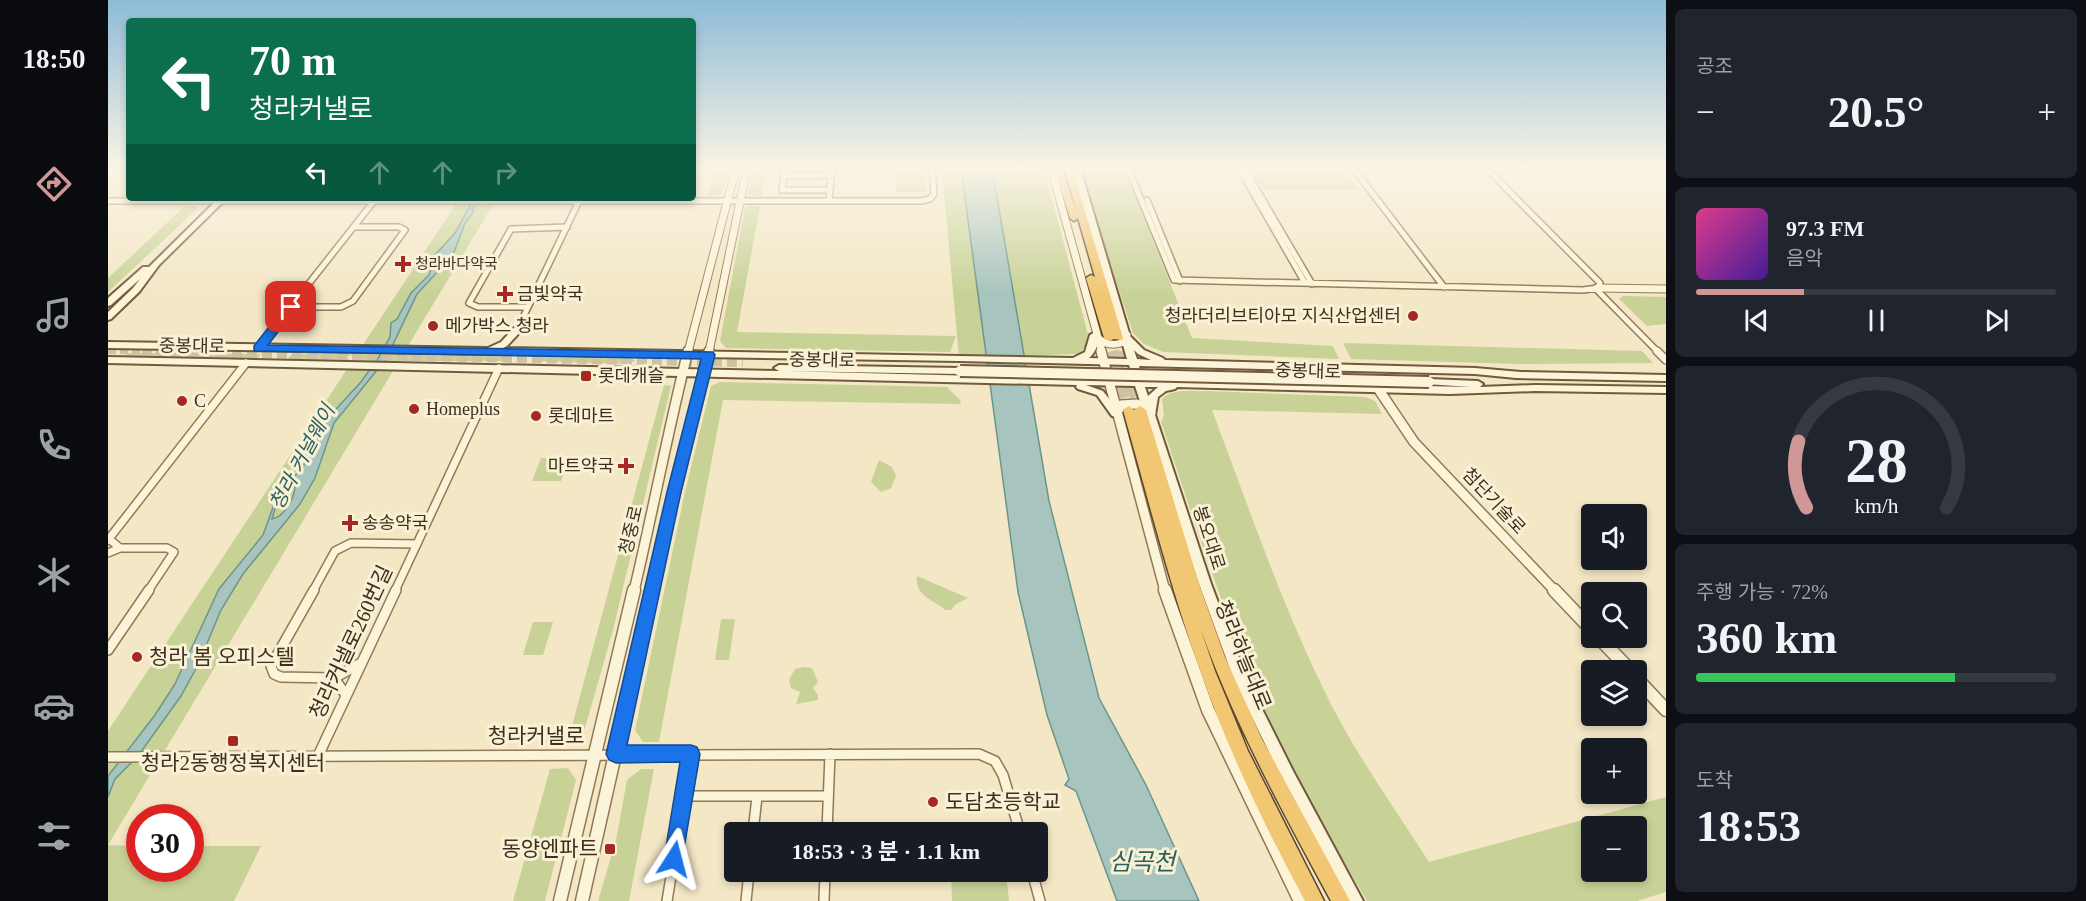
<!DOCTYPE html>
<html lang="ko">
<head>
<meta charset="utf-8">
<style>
  :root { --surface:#171b24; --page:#20242c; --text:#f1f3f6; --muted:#9ea1a6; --line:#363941; --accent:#cf9897 }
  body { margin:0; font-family:"Times New Roman","Noto Sans KR",serif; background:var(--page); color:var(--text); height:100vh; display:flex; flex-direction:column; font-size:22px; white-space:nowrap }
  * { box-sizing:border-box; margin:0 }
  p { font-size:20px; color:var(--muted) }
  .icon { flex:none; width:33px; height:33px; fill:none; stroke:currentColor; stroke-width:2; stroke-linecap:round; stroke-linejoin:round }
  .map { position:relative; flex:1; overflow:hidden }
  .details { display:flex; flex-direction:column; gap:9px; padding:9px; background:#0d0f14; width:420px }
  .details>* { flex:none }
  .top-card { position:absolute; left:18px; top:18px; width:570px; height:183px; border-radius:6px; box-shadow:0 3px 9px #0003; background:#0b6e4f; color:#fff; overflow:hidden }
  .buttons { position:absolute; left:1473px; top:504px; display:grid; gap:12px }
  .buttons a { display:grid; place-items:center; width:66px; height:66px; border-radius:6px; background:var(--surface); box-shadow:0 3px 9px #0003; font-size:30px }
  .speed { position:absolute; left:18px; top:804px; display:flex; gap:12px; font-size:30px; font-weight:700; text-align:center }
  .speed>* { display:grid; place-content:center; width:78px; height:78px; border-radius:50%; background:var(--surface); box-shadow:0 3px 9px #0003; line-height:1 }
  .speed .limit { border:9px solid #d22; background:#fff; color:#111 }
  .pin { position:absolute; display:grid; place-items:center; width:51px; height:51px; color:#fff; margin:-26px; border-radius:12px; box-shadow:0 3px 9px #0006 }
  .me { position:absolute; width:66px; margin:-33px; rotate:9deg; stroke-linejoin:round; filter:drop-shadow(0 0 4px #0008) }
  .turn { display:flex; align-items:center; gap:21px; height:126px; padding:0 24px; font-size:27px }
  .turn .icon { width:78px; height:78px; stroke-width:2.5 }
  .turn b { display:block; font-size:42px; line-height:51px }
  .lanes { display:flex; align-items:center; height:57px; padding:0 24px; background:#0003; justify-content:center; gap:30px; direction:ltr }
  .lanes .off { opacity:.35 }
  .big { font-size:45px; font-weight:700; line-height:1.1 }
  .details .widget { flex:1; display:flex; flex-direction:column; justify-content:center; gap:9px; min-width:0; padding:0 21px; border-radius:9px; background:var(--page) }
  .details .dial { align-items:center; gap:0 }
  .dial svg { height:156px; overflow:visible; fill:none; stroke:var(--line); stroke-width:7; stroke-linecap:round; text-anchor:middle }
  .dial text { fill:var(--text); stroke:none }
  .song { display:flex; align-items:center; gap:18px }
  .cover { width:72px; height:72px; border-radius:9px; background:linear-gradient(135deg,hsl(330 70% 55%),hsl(260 70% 35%)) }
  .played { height:6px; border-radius:3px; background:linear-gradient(90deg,var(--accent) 30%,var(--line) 30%) }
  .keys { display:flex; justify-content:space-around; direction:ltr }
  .heat { display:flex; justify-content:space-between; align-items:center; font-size:33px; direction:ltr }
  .charge { height:9px; border-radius:4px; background:linear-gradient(90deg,#34c759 72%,var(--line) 0) }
  .trip { position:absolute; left:616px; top:822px; width:324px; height:60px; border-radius:6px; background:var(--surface); box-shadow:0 3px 9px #0003; font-weight:700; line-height:60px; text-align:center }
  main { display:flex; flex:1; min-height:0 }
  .tab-bar { display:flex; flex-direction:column; width:108px; justify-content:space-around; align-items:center; background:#090b0e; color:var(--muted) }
  .tab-bar .icon { width:42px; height:42px }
  .tab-bar .selected { color:var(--accent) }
  .tab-bar b { font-size:27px; color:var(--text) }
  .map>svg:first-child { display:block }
</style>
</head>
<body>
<main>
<nav class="tab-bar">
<b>18:50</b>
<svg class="icon selected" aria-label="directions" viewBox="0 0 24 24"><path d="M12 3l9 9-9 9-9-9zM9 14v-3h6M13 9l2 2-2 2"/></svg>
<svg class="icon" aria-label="music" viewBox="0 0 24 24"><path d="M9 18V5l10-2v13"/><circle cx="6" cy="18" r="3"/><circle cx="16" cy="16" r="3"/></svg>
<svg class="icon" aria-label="phone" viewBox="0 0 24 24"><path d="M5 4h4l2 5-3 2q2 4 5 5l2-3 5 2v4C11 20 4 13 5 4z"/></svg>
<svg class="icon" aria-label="climate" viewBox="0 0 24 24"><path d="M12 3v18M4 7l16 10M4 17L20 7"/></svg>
<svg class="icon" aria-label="car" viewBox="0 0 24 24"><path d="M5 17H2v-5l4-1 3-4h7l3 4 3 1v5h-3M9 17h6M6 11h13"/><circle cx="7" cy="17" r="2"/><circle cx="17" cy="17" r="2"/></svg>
<svg class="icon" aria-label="filters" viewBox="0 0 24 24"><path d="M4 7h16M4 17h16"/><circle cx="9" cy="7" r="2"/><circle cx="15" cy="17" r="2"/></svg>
</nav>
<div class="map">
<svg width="1558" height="901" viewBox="0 0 1558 901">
  <rect width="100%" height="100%" fill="#f3e7c5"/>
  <path fill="#c8d297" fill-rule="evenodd" d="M607,168H621L614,194L599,197Z
    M646,168H659L653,197L640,194Z
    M787,168H816L818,192H788Z
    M834,168H936L980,335L977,347L971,354L851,358Z
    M971,168H1016L1084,338L1225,346L1231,359L1055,352L1036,344L1025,333Z
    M1141,168H1235L1251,189H1155Z
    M352,198H389L0,845L31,846L32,868H82L83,846H153L126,901H0V731Z
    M77,206H88L89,209L0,292V278Z
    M640,206H652L629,332L848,336L842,352L618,348L612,341L637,208Z
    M1515,296L1558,297V324L1539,326L1511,299Z
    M1235,343L1534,351L1545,363L1411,364L1243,359Z
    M20,353L153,354L148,360L15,357Z
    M247,353L239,357L243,361H178L184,354Z
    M296,354L403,355L400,361H293L298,358Z
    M431,356L523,357L527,361L518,364L429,361Z
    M612,382L839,387L852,400L853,404L615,400L551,742H535L527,730L577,492L603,386Z
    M556,385L563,386L505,630L477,728L461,737Z
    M1098,391L1258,397L1267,401L1274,414L1104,410C1139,503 1171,597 1214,686C1243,748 1284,804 1321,862L1558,797V892L1529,901H1259C1230,851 1200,802 1175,750C1125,644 1090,532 1053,422L1056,415L1054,399C1064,388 1084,392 1098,391ZM1484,826H1528V872H1484Z
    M433,458H462L453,481H424Z
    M771,460L784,467L788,476L783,488L773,492L763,482Z
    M809,576L860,598L848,604L843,610H837C825,599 807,597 809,576Z
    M613,619H627L621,660H607Z
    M425,622H445L435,655H415Z
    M696,667L704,668L710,682L705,688L710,695V700L688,704L692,692L683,688L681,680L687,669Z
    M460,768L468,780L437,901H405L442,769Z
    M533,769H546L521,901H490L508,840L519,780Z
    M843,872H898L901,901H844Z"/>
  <path fill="#a7c5be" stroke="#6c958d" stroke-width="1.5" fill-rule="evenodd" d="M853,168H884L941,501L991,698L1038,785L1091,901H1009L968,791L957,785L961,779L939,715L910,592Z
    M366,198H372L364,209L366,211L357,223L345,255L309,294L278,359L226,423L207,478L192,504L135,574L113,610L90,665L73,696L30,756L7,779L0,797V776L47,715L67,684L111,589L155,535L168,499L203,456L218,420L253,382L270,358L282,337L283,323L289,319L303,293L321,275L327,255L347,233ZM183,485L187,486C186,499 177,516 164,519L169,502Z"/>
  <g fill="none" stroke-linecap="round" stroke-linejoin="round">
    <path stroke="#cfc2a4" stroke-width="8" stroke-dasharray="8 4" stroke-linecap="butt" d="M0,350L114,352"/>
    <path stroke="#cfc2a4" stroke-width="10" stroke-dasharray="10 5" stroke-linecap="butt" d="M34,351L635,362"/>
    <path stroke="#cfc2a4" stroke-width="9" stroke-dasharray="9 4.5" stroke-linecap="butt" d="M1001,338L1005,352
      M1010,338L1014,352"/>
    <path stroke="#cfc2a4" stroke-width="12" stroke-dasharray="12 6" stroke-linecap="butt" d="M1005,351L1021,410
      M1014,351L1032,410"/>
    <defs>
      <path id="minor-far2" d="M677,168L674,190H722
        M1020,168L1066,280L1475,290L1490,288
        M1131,168L1197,283
        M1136,168L1204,284
        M1245,168L1336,287
        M1378,168L1492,283L1490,288
        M676,176L723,175
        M1039,200L1072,281
        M0,201H813L822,199L826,194L824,168
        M721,201L724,168
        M1487,288L1550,352
        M183,307H233L245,301L297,230L291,227H246
        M420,307H370L361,303L403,229L459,227
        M409,330L471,201
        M150,348L266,201"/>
      <path id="minor-far1" d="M1549,351L1558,360
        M0,540L138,363
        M12,548H59L66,552L40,591
        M0,553L12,548L1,539
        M205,591L227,551L243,543L309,544
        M287,591L391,368"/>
      <path id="minor" d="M206,590L163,666L166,674L173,677L226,678L253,663
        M0,650L41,590
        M226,678L238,695
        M210,756L288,590
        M0,757L871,754L887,761L895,775L912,832
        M576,796H720
        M645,832L649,797
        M719,832L722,754
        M924,872L932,901
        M559,901L583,754
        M638,901L641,872
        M716,901L717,872"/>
      <path id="tertiary-far2" d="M943,168L994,352
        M1490,288L1558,289
        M989,337C996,344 1003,346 1013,343L1019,335
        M580,352L628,168
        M601,352L639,168"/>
      <path id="tertiary-far1" d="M993,351L1057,591
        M1271,390L1306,442L1447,591
        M1009,413L1013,405L1029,404L1043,413
        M526,591C545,511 560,430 580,351
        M544,591L601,351"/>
      <path id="tertiary" d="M1057,590L1100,710L1192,901
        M1446,590L1484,630
        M1491,638L1522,670
        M1528,678L1558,710
        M452,901L526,590
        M474,901L544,590"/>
      <path id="secondary" d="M964,168H972L1022,336L1036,350L1055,358L1057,360L1367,368L1413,372L1558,375V381L1408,378L1367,374L1031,366L1035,380L1363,387L1318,384L1316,382L1318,380L1321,379L1370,381L1375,384L1372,387L1427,385L1558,387V393L1427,391L1342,394L1069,387L1067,389L1058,391L1050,397L1047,415L1103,584L1139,679L1185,771L1255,901H1238L1175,781L1126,680L1091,584L1027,386L978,385L995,391L1013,414L1008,417L1004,416L989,395L970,389L968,387L969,385L0,363V357L671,371L666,368L671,365L852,368L857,371L852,374L675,371L1025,380L1021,365L851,361L0,348V342L380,348L393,342L406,328L409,327L414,330L412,332L399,346L395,348L965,358L977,352L982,335L987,332L992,335C990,344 988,352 981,358L1019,359ZM1026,350L1030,354L1043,360L1029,359ZM1037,387H1050L1040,396Z
        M111,198H119L51,265L31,292L3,319L0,320V312L25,288L32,279L3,305L0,306V298L35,267H41Z"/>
      <path id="trunk" d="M946,168H954L969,213L956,168H964L1015,338L1014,340L1006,339L1001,341L996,338L978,278L983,275L987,277L970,218L966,221L962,218Z
        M1021,406L1026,410L1032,406L1038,410L1092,587L1117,657L1154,739L1242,901H1223C1172,807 1120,712 1086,610L1107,671L1140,751L1216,901H1197C1157,827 1121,752 1093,673C1062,587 1040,498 1015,410Z"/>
    </defs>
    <use href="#minor-far2" stroke="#907958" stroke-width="8"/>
    <use href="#minor-far1" stroke="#907958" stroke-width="10"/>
    <use href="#minor" stroke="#907958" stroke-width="12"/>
    <use href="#tertiary-far2" stroke="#907958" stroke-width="9"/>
    <use href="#tertiary-far1" stroke="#907958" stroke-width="12"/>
    <use href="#tertiary" stroke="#907958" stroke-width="15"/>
    <use href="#secondary" stroke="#725a3c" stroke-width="4"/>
    <use href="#trunk" stroke="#5d462d" stroke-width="3"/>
    <use href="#minor-far2" stroke="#fcf4d9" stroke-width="5"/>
    <use href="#minor-far1" stroke="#fcf4d9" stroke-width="7"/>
    <use href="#minor" stroke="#fcf4d9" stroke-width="9"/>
    <use href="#tertiary-far2" stroke="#fcf4d9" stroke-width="7"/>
    <use href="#tertiary-far1" stroke="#fcf4d9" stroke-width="9"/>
    <use href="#tertiary" stroke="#fcf4d9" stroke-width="12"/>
    <use href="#secondary" fill="#fcf4d9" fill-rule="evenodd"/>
    <use href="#trunk" fill="#f1c774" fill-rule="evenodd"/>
    <defs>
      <path id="secondary-bridge" d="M852,371L1321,382"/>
    </defs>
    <use href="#secondary-bridge" stroke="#725a3c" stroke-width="14" stroke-linecap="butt"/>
    <use href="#secondary-bridge" stroke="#fcf4d9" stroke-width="10"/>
  </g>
  <linearGradient id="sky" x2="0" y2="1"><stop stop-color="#8ebbd7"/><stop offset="0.57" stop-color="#faf4e5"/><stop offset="1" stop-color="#faf4e5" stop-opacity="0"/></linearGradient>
  <rect width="1558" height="294" fill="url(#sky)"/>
  <path fill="#1a73e8" stroke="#114b97" stroke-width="1.5" d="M183,303L189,307L160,345L605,352L607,355L573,492L519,745H583L589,747L592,754L573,866L566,869L559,866L556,859L572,762L508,763L501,760L498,754L559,492L593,359L146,351V346L179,304Z"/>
  <g fill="#a52922" stroke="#f9f1d5" stroke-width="2">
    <path d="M292 255h6v6h6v6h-6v6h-6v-6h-6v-6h6z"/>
    <path d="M394 285h6v6h6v6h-6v6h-6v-6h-6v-6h6z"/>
    <circle cx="1305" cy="316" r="6"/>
    <circle cx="325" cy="326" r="6"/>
    <rect x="472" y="370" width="12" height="12" rx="3"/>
    <circle cx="74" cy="401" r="6"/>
    <circle cx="306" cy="409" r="6"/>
    <circle cx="428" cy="416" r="6"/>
    <path d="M515 457h6v6h6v6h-6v6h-6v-6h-6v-6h6z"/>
    <path d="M239 514h6v6h6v6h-6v6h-6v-6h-6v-6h6z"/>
    <circle cx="29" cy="657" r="6"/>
    <rect x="119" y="735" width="12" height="12" rx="3"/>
    <circle cx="825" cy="802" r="6"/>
    <rect x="496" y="843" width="12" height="12" rx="3"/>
  </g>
  <g text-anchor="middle" stroke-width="6" stroke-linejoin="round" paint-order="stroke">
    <g font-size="15" fill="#3e2f1e" stroke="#f9f1d5" text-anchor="start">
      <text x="307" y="269">청라바다약국</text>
    </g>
    <g font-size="18" fill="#3e2f1e" stroke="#f9f1d5" text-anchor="start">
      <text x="409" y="300">금빛약국</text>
      <text x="1293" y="322" text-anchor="end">청라더리브티아모 지식산업센터</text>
      <text x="337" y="332">메가박스 청라</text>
      <text x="490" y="382">롯데캐슬</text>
      <text x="86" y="407">C</text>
      <text x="318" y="415">Homeplus</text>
      <text x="440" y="422">롯데마트</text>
      <text x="506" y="472" text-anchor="end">마트약국</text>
      <text x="254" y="529">송송약국</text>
    </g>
    <g font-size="18" fill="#3e2f1e" stroke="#f9f1d5">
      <text transform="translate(84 346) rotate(1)" y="6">중봉대로</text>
      <text transform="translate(714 360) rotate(1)" y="6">중봉대로</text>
      <text transform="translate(1200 371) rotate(2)" y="6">중봉대로</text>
      <text transform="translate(1386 501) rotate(47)" y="6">첨단기술로</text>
      <text transform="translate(523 530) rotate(-77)" y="6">청중로</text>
      <text transform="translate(1101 538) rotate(72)" y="6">봉오대로</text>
    </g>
    <g font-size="20" font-style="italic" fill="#2c605f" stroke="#f9f1d5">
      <text transform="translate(194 457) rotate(-62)" y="7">청라 커널웨이</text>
    </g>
    <g font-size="21" fill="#3e2f1e" stroke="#f9f1d5">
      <text transform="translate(243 642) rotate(-65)" y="7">청라커낼로260번길</text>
      <text transform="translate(1135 655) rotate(68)" y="7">청라하늘대로</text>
      <text x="428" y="743">청라커낼로</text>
    </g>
    <g font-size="21" fill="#3e2f1e" stroke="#f9f1d5" text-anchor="start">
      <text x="41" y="664">청라 봄 오피스텔</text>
      <text x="125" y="770" text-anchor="middle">청라2동행정복지센터</text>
      <text x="837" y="809">도담초등학교</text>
      <text x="490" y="856" text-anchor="end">동양엔파트</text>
    </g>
    <g font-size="24" font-style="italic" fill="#2c605f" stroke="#f9f1d5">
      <text x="1034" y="870">심곡천</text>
    </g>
  </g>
</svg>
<div class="buttons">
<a><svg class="icon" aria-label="sound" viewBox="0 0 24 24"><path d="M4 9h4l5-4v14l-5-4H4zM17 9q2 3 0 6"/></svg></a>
<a><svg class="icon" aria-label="search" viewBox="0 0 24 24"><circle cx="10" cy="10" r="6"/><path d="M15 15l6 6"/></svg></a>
<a><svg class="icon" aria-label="layers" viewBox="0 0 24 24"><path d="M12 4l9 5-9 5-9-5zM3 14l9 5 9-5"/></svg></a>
<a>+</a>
<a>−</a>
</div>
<div class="speed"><div class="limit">30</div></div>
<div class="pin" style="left:183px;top:307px;background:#d93025"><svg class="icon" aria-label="arrive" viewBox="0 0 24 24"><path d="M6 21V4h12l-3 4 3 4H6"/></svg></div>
<svg class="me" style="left:566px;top:859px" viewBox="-20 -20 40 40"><path d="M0-17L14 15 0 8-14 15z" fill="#1a73e8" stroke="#fff" stroke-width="4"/></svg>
<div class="trip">18:53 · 3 분 · 1.1 km</div>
<div class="top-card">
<div class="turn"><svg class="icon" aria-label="left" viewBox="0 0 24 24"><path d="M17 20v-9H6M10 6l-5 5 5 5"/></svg><div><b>70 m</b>청라커낼로</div></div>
<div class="lanes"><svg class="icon" aria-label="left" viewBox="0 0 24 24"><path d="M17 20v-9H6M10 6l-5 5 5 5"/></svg><svg class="icon off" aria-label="ahead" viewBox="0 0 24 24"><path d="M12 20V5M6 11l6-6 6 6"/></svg><svg class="icon off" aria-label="ahead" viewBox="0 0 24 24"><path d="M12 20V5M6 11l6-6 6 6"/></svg><svg class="icon off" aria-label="right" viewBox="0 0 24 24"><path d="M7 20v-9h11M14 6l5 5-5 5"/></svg></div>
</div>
</div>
<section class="details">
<div class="widget"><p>공조</p>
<div class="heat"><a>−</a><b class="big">20.5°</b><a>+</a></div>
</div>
<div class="widget">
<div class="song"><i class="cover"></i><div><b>97.3 FM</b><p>음악</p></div></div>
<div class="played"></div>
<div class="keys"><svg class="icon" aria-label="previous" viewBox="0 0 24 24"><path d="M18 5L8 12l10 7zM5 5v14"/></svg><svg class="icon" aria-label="pause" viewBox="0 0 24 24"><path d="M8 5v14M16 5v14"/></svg><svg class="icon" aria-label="next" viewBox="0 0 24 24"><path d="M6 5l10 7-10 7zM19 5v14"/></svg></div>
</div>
<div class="widget dial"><svg viewBox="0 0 100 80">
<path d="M14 69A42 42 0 1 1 86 69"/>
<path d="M14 69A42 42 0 0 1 10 35" stroke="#cf9897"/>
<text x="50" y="56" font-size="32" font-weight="700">28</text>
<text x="50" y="72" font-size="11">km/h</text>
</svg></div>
<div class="widget"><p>주행 가능 · 72%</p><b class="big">360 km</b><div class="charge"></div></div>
<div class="widget"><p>도착</p><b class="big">18:53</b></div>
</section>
</main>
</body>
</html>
